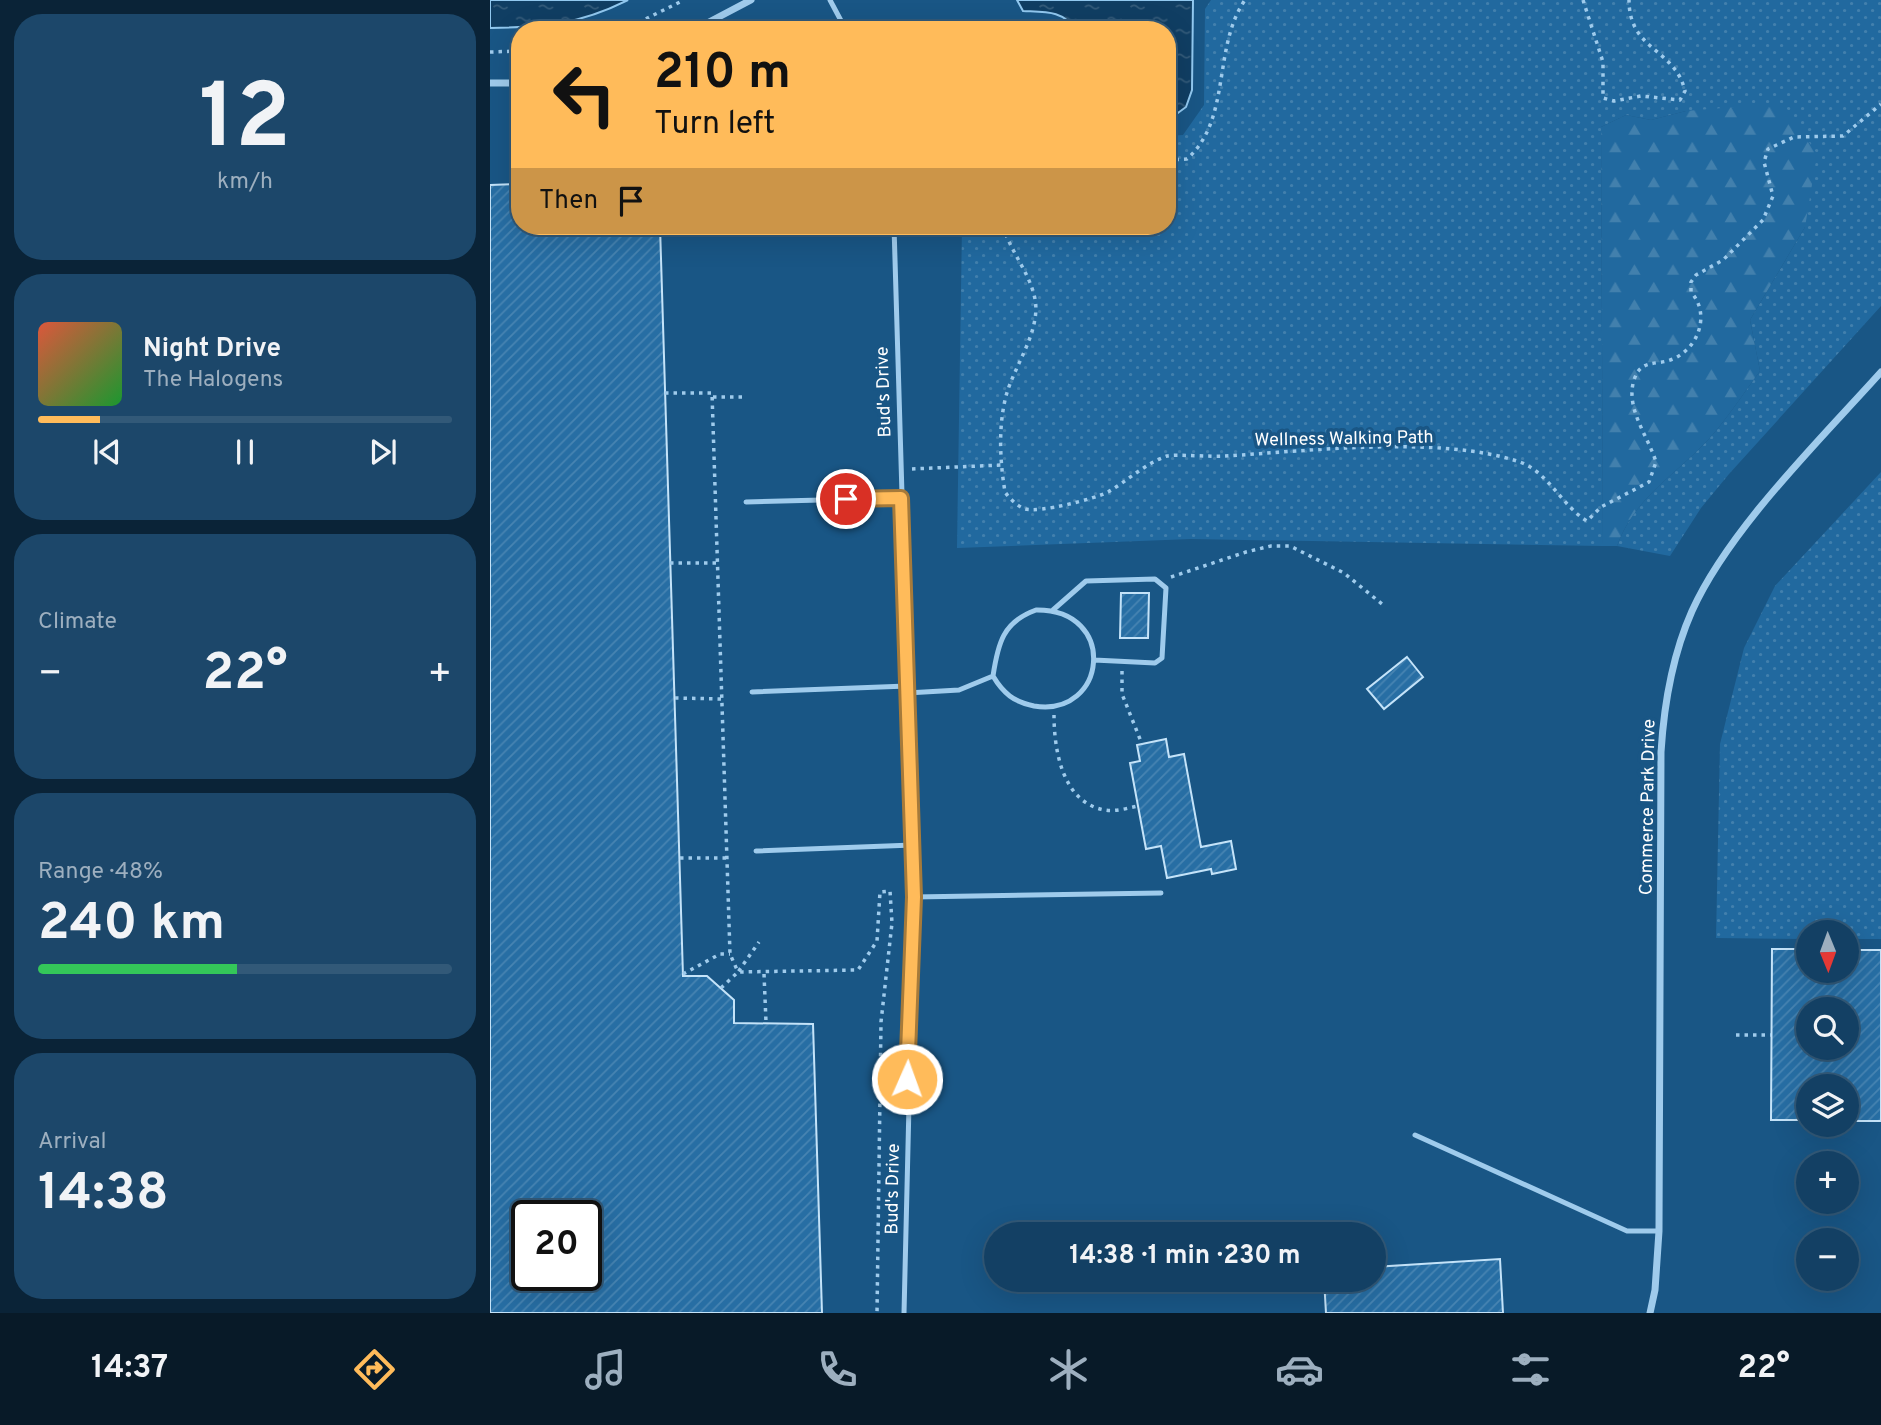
<!DOCTYPE html>
<html lang="en">
<head>
<meta charset="utf-8">
<style>
  :root { --surface:#134064; --page:#1c476a; --text:#f1f3f6; --muted:#9dafbf; --line:#325978; --accent:#ffbb5a }
  body { margin:0; font-family:Overpass,sans-serif; background:var(--page); color:var(--text); height:100vh; display:flex; flex-direction:column; font-size:26px; white-space:nowrap }
  * { box-sizing:border-box; margin:0 }
  p { font-size:23px; color:var(--muted) }
  .icon { flex:none; width:38px; height:38px; fill:none; stroke:currentColor; stroke-width:2; stroke-linecap:round; stroke-linejoin:round }
  .map { position:relative; flex:1; overflow:hidden }
  .side { display:flex; flex-direction:column; gap:14px; padding:14px; background:#0a2337; width:490px }
  .side>* { flex:none }
  .guide { position:absolute; left:21px; top:21px; width:665px; height:214px; border-radius:28px; box-shadow:0 7px 28px #0002,0 0 0 2px var(--line); background:#ffbb5a; color:#111; overflow:hidden }
  .needle { width:46px; rotate:179deg }
  .buttons { position:absolute; left:1306px; top:920px; display:grid; gap:14px }
  .buttons a { display:grid; place-items:center; width:63px; height:63px; border-radius:50%; background:var(--surface); box-shadow:0 7px 28px #0002,0 0 0 2px var(--line); font-size:35px }
  .speed { position:absolute; left:21px; top:1200px; display:flex; gap:14px; font-size:35px; font-weight:700; text-align:center }
  .speed>* { display:grid; place-content:center; width:91px; height:91px; border-radius:50%; background:var(--surface); box-shadow:0 7px 28px #0002,0 0 0 2px var(--line); line-height:1 }
  .speed .limit { border:4px solid #111; border-radius:10px; background:#fff; color:#111 }
  .pin { position:absolute; display:grid; place-items:center; width:60px; height:60px; color:#fff; margin:-30px; border:4px solid #fff; border-radius:50%; box-shadow:0 2px 7px #0007 }
  .me { position:absolute; width:77px; margin:-38px; rotate:2deg; stroke-linejoin:round; filter:drop-shadow(0 0 5px #0008) }
  .turn { display:flex; align-items:center; gap:24px; height:147px; padding:0 28px; font-size:32px }
  .turn .icon { width:91px; height:91px; stroke-width:2.5 }
  .turn b { display:block; font-size:49px; line-height:60px }
  .then { display:flex; align-items:center; height:66px; padding:0 28px; background:#0003; gap:14px; font-size:26px }
  .big { font-size:52px; font-weight:700; line-height:1.1 }
  .side .widget { flex:1; display:flex; flex-direction:column; justify-content:center; gap:10px; min-width:0; padding:0 24px; border-radius:28px; background:var(--page) }
  .side .dial { align-items:center; gap:0 }
  .dial b { font-size:91px; line-height:1 }
  .song { display:flex; align-items:center; gap:21px }
  .cover { width:84px; height:84px; border-radius:10px; background:linear-gradient(135deg,hsl(10 70% 55%),hsl(130 70% 35%)) }
  .played { height:7px; border-radius:4px; background:linear-gradient(90deg,var(--accent) 15%,var(--line) 15%) }
  .keys { display:flex; justify-content:space-around; direction:ltr }
  .heat { display:flex; justify-content:space-between; align-items:center; font-size:38px; direction:ltr }
  .charge { height:10px; border-radius:5px; background:linear-gradient(90deg,#34c759 48%,var(--line) 0) }
  .trip { position:absolute; left:494px; top:1222px; width:402px; height:70px; border-radius:35px; background:var(--surface); box-shadow:0 7px 28px #0002,0 0 0 2px var(--line); font-weight:700; line-height:70px; text-align:center }
  .tab-bar { display:flex; height:112px; justify-content:space-around; align-items:center; background:#081a28; color:var(--muted) }
  .tab-bar .icon { width:49px; height:49px }
  .tab-bar .on { color:var(--accent) }
  .tab-bar b { font-size:32px; color:var(--text) }
  main { display:flex; flex:1; min-height:0 }
  .map>svg:first-child { display:block }
</style>
</head>
<body>
<main>
<section class="side">
<div class="widget dial"><b>12</b><p>km/h</p></div>
<div class="widget">
<div class="song"><i class="cover"></i><div><b>Night Drive</b><p>The Halogens</p></div></div>
<div class="played"></div>
<div class="keys"><svg class="icon" aria-label="previous" viewBox="0 0 24 24"><path d="M18 5L8 12l10 7zM5 5v14"/></svg><svg class="icon" aria-label="pause" viewBox="0 0 24 24"><path d="M8 5v14M16 5v14"/></svg><svg class="icon" aria-label="next" viewBox="0 0 24 24"><path d="M6 5l10 7-10 7zM19 5v14"/></svg></div>
</div>
<div class="widget"><p>Climate</p>
<div class="heat"><a>−</a><b class="big">22°</b><a>+</a></div>
</div>
<div class="widget"><p>Range · 48%</p><b class="big">240 km</b><div class="charge"></div></div>
<div class="widget"><p>Arrival</p><b class="big">14:38</b></div>
</section>
<div class="map">
<svg width="1391" height="1313" viewBox="0 0 1391 1313">
  <defs>
    <pattern id="grass-dots" width="8" height="8" patternUnits="userSpaceOnUse" patternTransform="scale(1.75)"><rect width="8" height="8" fill="#21699f"/><path d="M2 2h.1M6 6h.1" fill="none" stroke="#4280ad" stroke-width="1.8" stroke-linecap="round"/></pattern>
    <pattern id="forest-firs" width="22" height="20" patternUnits="userSpaceOnUse" patternTransform="scale(1.75)"><rect width="22" height="20" fill="#21699f"/><path d="M5 1l3.5 6h-7zM16 11l3.5 6h-7z" fill="#4280ad"/></pattern>
    <pattern id="water-ripples" width="26" height="14" patternUnits="userSpaceOnUse" patternTransform="scale(1.75)"><rect width="26" height="14" fill="#103e63"/><path d="M2 4q2-2 4 0t4 0M15 11q2-2 4 0t4 0" fill="none" stroke="#345b7a"/></pattern>
    <pattern id="building-hatch" width="6" height="6" patternUnits="userSpaceOnUse" patternTransform="scale(1.75)"><rect width="6" height="6" fill="#276ea4"/><path d="M-1 1l2-2M0 6l6-6M5 7l2-2" fill="none" stroke="#4784b2"/></pattern>
  </defs>
  <rect width="100%" height="100%" fill="#195685"/>
  <path fill="url(#grass-dots)" d="M721,0H1391V306L1239,474L1211,508L1180,556L1127,546C1145,497 1183,477 1218,440C1237,419 1253,394 1270,371L1260,320L1315,227L1196,111L1161,120L1136,115L1111,127L1113,546L701,539L467,548L472,226H677V136L693,135L714,105L715,9Z
    M1391,472V939H1356V933H1318V939L1226,938L1230,744L1254,648L1285,586Z"/>
  <path fill="url(#forest-firs)" d="M1293,103L1327,154L1315,227L1260,320L1270,371C1253,394 1237,419 1218,440C1183,477 1145,497 1127,546H1113L1111,127L1136,115L1161,120L1196,111Z"/>
  <path fill="url(#water-ripples)" stroke="#91c8ef" stroke-width="2" d="M0,0H138C88,25 54,27 0,28Z
    M527,0H703L702,90L696,107L677,121V30H585C574,10 554,12 533,11Z"/>
  <path fill="url(#building-hatch)" stroke="#c4e3f9" stroke-width="2" fill-rule="evenodd" d="M30,184V226H170L193,976H217L244,1000V1023L323,1024L332,1313H0V185ZM37,1216H96V1276H37Z
    M631,593H659L658,638H630Z
    M917,657L933,677L894,709L877,689Z
    M676,739L679,757L694,754L711,847L741,841L746,869L722,874L721,869L677,878L671,846L656,849L640,763L650,761L647,745Z
    M1282,949H1318V971H1356V950H1391V1121H1356V1087H1318V1120H1281ZM1318,1010H1356V1048H1318Z
    M1010,1259L1013,1313H836L834,1279H884V1267Z"/>
  <g fill="none" stroke-linecap="round" stroke-linejoin="round">
    <path stroke="#9fcbec" stroke-width="3.5" stroke-dasharray="3.5 5" stroke-linecap="butt" d="M1093,0L1113,62V98L1124,101L1151,96L1190,100L1195,91C1185,48 1139,51 1139,0
      M133,30L194,0
      M0,52L30,51
      M677,160L697,159C742,119 722,48 755,0
      M513,226C520,251 540,273 545,299C551,331 524,366 516,396C508,427 510,462 515,492C520,499 527,506 535,509C550,513 604,499 618,492C637,481 656,463 677,456C686,454 722,457 735,456C820,451 950,435 1030,462C1058,472 1072,506 1097,521L1111,507L1159,482L1166,462C1158,436 1135,408 1144,380C1151,358 1167,366 1183,359C1210,347 1220,313 1201,292V282L1206,275L1233,260L1273,220L1283,196L1274,162L1278,149L1304,137L1353,136L1391,104
      M175,393H222L240,954L248,972L269,942
      M223,397H253
      M422,469L512,465
      M180,563H228
      M681,577L756,552L781,546H800L854,573L892,604
      M632,671V694L652,744
      M185,698L232,699
      M564,715C564,749 572,803 615,810C625,812 638,808 648,806
      M190,858H237
      M193,974L230,954H240
      M274,974L276,1022
      M231,988L248,972L368,970L387,941L390,892L400,891L402,923L391,1022L387,1313
      M1246,1035H1281"/>
    <path stroke="#9fcbec" stroke-width="5" d="M340,0L356,30
      M404,226L424,897L414,1313
      M256,502L411,498
      M546,610C629,609 617,718 544,706C524,702 513,693 503,676C508,643 513,622 546,610Z
      M563,610L596,581L665,579L676,588L672,658L665,663L604,660
      M262,692L417,686
      M417,693L469,690L503,676
      M266,851L423,845
      M424,897L671,893
      M925,1135L1137,1231H1169"/>
    <path stroke="#9fcbec" stroke-width="7" d="M204,30L261,0
      M0,83H30
      M1160,1313L1165,1290L1169,1231L1171,752C1174,704 1182,656 1202,611C1239,529 1330,440 1391,372"/>
  </g>
  <g fill="none" stroke-linecap="round" stroke-linejoin="round">
    <defs>
      <path id="route" d="M356,499L411,498L424,897L417,1079"/>
    </defs>
    <use href="#route" stroke="#a67a3a" stroke-width="18"/>
    <use href="#route" stroke="#ffbb5a" stroke-width="12"/>
  </g>
  <g text-anchor="middle" stroke-width="7" stroke-linejoin="round" paint-order="stroke">
    <g font-size="18" fill="#fff" stroke="#195685">
      <text transform="translate(393 392) rotate(-92)" y="6">Bud's Drive</text>
      <text transform="translate(854 438) rotate(-1)" y="6">Wellness Walking Path</text>
      <text transform="translate(1157 807) rotate(-89)" y="6">Commerce Park Drive</text>
      <text transform="translate(402 1189) rotate(-89)" y="6">Bud's Drive</text>
    </g>
  </g>
</svg>
<div class="buttons">
<a><svg class="needle" viewBox="-14 -14 28 28"><path d="M0-13l5 13h-10z" fill="#e53935"/><path d="M0 13l5-13h-10z" fill="#9dafbf"/></svg></a>
<a><svg class="icon" aria-label="search" viewBox="0 0 24 24"><circle cx="10" cy="10" r="6"/><path d="M15 15l6 6"/></svg></a>
<a><svg class="icon" aria-label="layers" viewBox="0 0 24 24"><path d="M12 4l9 5-9 5-9-5zM3 14l9 5 9-5"/></svg></a>
<a>+</a>
<a>−</a>
</div>
<div class="speed"><div class="limit">20</div></div>
<div class="pin" style="left:356px;top:499px;background:#d93025"><svg class="icon" aria-label="arrive" viewBox="0 0 24 24"><path d="M6 21V4h12l-3 4 3 4H6"/></svg></div>
<svg class="me" style="left:417px;top:1079px" viewBox="-20 -20 40 40"><circle r="17" fill="#ffbb5a" stroke="#fff" stroke-width="3"/><path d="M0-11L8 9 0 5-8 9z" fill="#fff"/></svg>
<div class="trip">14:38 · 1 min · 230 m</div>
<div class="guide">
<div class="turn"><svg class="icon" aria-label="left" viewBox="0 0 24 24"><path d="M17 20v-9H6M10 6l-5 5 5 5"/></svg><div><b>210 m</b>Turn left</div></div>
<div class="then">Then<svg class="icon" aria-label="arrive" viewBox="0 0 24 24"><path d="M6 21V4h12l-3 4 3 4H6"/></svg></div>
</div>
</div>
</main>
<nav class="tab-bar">
<b>14:37</b>
<svg class="icon on" aria-label="directions" viewBox="0 0 24 24"><path d="M12 3l9 9-9 9-9-9zM9 14v-3h6M13 9l2 2-2 2"/></svg>
<svg class="icon" aria-label="music" viewBox="0 0 24 24"><path d="M9 18V5l10-2v13"/><circle cx="6" cy="18" r="3"/><circle cx="16" cy="16" r="3"/></svg>
<svg class="icon" aria-label="phone" viewBox="0 0 24 24"><path d="M5 4h4l2 5-3 2q2 4 5 5l2-3 5 2v4C11 20 4 13 5 4z"/></svg>
<svg class="icon" aria-label="climate" viewBox="0 0 24 24"><path d="M12 3v18M4 7l16 10M4 17L20 7"/></svg>
<svg class="icon" aria-label="car" viewBox="0 0 24 24"><path d="M5 17H2v-5l4-1 3-4h7l3 4 3 1v5h-3M9 17h6M6 11h13"/><circle cx="7" cy="17" r="2"/><circle cx="17" cy="17" r="2"/></svg>
<svg class="icon" aria-label="filters" viewBox="0 0 24 24"><path d="M4 7h16M4 17h16"/><circle cx="9" cy="7" r="2"/><circle cx="15" cy="17" r="2"/></svg>
<b>22°</b>
</nav>
</body>
</html>
